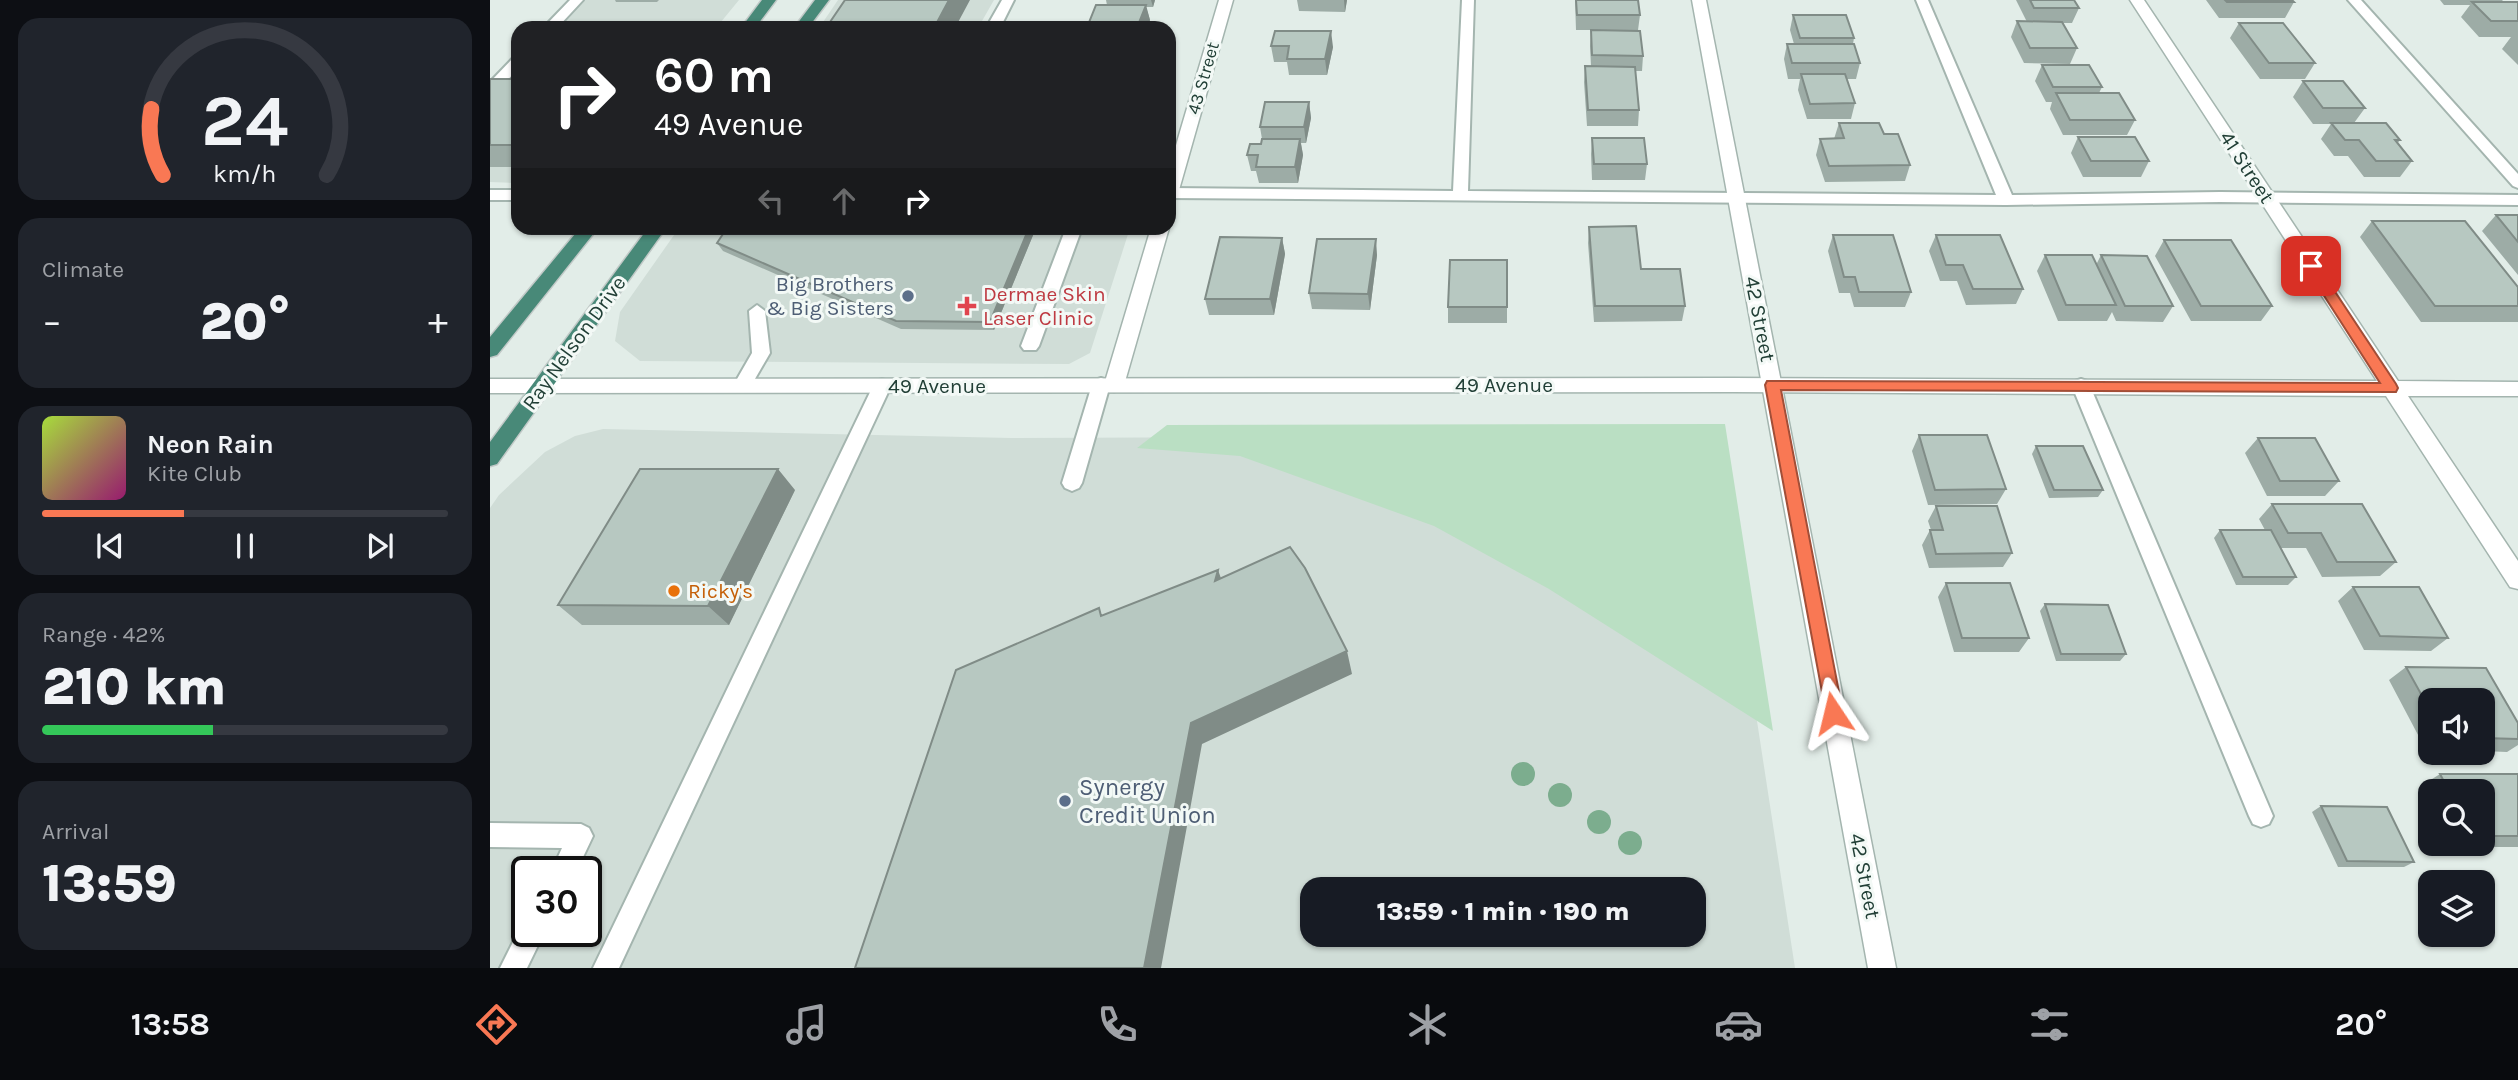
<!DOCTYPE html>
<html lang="en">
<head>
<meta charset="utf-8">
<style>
  :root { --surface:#171b24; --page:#20242c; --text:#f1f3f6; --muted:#9ea1a6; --line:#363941; --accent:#f97854 }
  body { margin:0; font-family:Karla,sans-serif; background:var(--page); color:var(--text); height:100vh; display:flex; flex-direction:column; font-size:26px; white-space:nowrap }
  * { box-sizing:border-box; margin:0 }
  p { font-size:23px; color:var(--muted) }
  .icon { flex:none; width:38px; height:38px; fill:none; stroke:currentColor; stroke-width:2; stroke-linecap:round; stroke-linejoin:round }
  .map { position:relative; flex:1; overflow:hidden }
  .sheet { display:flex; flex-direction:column; gap:18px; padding:18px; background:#0d0f14; width:490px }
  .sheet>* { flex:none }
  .hud { position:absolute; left:21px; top:21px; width:665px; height:214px; border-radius:21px; box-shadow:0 2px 5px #0004; background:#202124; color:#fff; overflow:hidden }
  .buttons { position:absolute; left:1928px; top:688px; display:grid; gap:14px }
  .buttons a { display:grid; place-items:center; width:77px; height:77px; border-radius:14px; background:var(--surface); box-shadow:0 2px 5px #0004; font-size:35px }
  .speed { position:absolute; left:21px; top:856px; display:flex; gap:14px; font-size:35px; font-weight:700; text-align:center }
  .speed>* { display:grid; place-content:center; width:91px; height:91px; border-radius:50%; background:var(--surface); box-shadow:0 2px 5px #0004; line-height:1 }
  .speed .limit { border:4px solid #111; border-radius:10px; background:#fff; color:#111 }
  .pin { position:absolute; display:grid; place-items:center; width:60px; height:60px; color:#fff; margin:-30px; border-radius:14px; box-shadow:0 4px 10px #0006 }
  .me { position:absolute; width:77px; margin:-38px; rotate:350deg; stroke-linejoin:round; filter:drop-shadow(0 0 5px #0008) }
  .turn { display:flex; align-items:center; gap:24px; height:147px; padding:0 28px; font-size:32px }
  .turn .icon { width:91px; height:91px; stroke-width:2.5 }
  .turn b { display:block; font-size:49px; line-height:60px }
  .lanes { display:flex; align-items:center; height:66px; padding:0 28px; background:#0003; justify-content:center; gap:35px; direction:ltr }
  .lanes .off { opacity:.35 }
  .big { font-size:52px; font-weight:800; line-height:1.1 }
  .sheet .card { flex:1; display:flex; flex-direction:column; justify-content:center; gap:10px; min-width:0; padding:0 24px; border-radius:21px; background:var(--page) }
  .sheet .dial { align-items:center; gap:0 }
  .dial svg { height:182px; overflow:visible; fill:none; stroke:var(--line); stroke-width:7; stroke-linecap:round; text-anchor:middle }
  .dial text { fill:var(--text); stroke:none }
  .song { display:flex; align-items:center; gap:21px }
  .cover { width:84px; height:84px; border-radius:10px; background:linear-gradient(135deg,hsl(80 70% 55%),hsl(320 70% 35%)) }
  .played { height:7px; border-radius:4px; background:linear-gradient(90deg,var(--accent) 35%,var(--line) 35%) }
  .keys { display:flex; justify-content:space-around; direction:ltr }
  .heat { display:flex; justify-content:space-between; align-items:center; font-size:38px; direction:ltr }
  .charge { height:10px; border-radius:5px; background:linear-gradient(90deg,#34c759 42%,var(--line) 0) }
  .trip { position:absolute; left:810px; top:877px; width:406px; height:70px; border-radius:21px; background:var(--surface); box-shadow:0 2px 5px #0004; font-weight:800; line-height:70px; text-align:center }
  .menu { display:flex; height:112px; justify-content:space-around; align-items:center; background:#090b0e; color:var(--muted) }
  .menu .icon { width:49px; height:49px }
  .menu .selected { color:var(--accent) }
  .menu b { font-size:32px; color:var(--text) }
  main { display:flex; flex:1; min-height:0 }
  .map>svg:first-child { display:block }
</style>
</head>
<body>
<main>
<section class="sheet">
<div class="card dial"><svg viewBox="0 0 100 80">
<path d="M14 69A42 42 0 1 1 86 69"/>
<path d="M14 69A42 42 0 0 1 9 40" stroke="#f97854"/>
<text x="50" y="56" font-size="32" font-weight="700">24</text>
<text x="50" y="72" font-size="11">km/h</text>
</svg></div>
<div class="card"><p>Climate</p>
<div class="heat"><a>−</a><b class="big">20°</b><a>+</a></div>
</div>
<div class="card">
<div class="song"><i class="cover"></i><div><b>Neon Rain</b><p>Kite Club</p></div></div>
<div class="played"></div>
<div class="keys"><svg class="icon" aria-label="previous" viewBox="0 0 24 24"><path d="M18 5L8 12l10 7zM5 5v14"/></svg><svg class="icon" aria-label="pause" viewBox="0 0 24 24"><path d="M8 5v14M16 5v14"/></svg><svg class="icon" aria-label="next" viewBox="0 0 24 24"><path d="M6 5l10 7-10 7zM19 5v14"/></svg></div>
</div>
<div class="card"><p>Range · 42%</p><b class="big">210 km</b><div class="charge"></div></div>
<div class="card"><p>Arrival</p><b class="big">13:59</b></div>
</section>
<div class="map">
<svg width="2028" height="968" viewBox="0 0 2028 968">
  <rect width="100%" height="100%" fill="#e2ede8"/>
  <path fill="#d0ddd7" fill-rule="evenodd" d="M94,0H249L226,28H67Z
    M348,0H504L488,28H329Z
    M28,68V183L0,182V97Z
    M189,228H640L600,353L579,364L150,361L125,341L130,312Z
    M113,429L521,438L1223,435L1305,968H0V508L9,495L55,452L85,436ZM37,872H96V931H37ZM822,889H1204V934H822Z"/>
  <path fill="#badfc3" d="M1235,424L1283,731L1059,589L944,526L750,456L647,448L677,425Z"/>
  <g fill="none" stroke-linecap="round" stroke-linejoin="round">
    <defs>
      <path id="service" d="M80,0H93L67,28H53Z
        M512,0H524L510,28H496Z
        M972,0H984L978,191L1506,195L1426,0H1438L1522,195L1730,192L2028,195V205L1730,202L1516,205L679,198L680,188L963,191Z
        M1858,0H1871L2028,174V188L2023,186Z
        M28,57V69L5,93L0,94V82L23,58Z
        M0,190H28V200H0Z
        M576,228H592L549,346L546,350H534L531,346Z
        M267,305L275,311L280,353L258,391H246L243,386L262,353L259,311Z
        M611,378L617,380L620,385L592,483L589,488L582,491L575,488L572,483L602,385L605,380Z
        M392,379L398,381L401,386L129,968H103L383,386L386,381Z
        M1591,379L1597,381L1600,386L1783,816L1779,824L1771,827L1763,824L1759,816L1582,386L1585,381Z
        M0,823L91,824L99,828L103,836L86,872H61L72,848L0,847Z
        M37,921V931H55L37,968H10L33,922Z"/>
      <path id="minor" d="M729,0H743L687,197L679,202V169Z
        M1202,0H1216L1406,968H1378Z
        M661,228H679L634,385L631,390L624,392L617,390L614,385Z"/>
      <path id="tertiary" d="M1640,0H1654L1908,381L2028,382V396H1918L2028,561V589L2020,587L1896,396L1243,392L0,393V379L1243,378L1887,381Z"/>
      <path id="trunk" d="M272,0H286L265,28H251Z
        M325,0H339L318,28H304Z
        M90,228H108L7,355L0,357V337Z
        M158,228H176L7,464L0,466V442Z"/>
    </defs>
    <use href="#service" stroke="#a4b5af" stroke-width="4"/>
    <use href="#minor" stroke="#a4b5af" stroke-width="3"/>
    <use href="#tertiary" stroke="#a4b5af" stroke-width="3"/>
    <use href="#trunk" stroke="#c1c9c7" stroke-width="3"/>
    <use href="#service" fill="#fff" fill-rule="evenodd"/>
    <use href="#minor" fill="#fff" fill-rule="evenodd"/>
    <use href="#tertiary" fill="#fff" fill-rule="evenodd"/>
    <use href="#trunk" fill="#488978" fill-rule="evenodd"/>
  </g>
  <g fill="#7cad8e">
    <circle cx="1033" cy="774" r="12"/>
    <circle cx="1070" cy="795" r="12"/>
    <circle cx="1109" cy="822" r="12"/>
    <circle cx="1140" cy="843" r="12"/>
  </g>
  <path fill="#9daca6" d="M125,0H169L167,2H126Z
    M616,0H665L663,7H656L660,20L657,28H598V25L617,5Z
    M807,0H857L855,12L809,11Z
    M1085,0H1148L1150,15L1148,30H1086Z
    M1526,0H1584L1589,8L1582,23H1573L1587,48L1580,64L1534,63L1521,37L1527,21L1537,22Z
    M1716,0H1802L1804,2L1795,18H1729Z
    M1950,0H2013L2011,2H2028V65L2012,49L2021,37H1989L1971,17L1980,5H1954Z
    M1303,15L1364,38L1363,44L1370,63L1366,79H1357L1365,103L1361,119H1317L1308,90L1310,79H1298L1294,59L1297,44H1304L1300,30Z
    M1749,23L1825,63L1815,79H1770L1740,38Z
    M1101,30L1153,56L1152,71H1145L1149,110L1148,126H1097L1094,82L1095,66H1101L1100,46Z
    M781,46L843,47L837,75H799L797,62H784Z
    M1552,65L1612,87L1609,93L1645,120L1637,135H1573L1560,109L1562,102H1556L1545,81Z
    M0,79H28V167H0Z
    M1813,81L1875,108L1864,123L1910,140L1907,144L1922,161L1910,177H1874L1858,156H1844L1831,139L1841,124H1823L1803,97Z
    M819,102L821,118L816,143H811L813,155L808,183H769L766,171H761L757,155L771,144L772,139L770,127Z
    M1349,123L1394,134L1420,165L1415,181L1335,182L1326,155L1330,139H1344Z
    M1588,137L1659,161L1651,177H1593L1581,153Z
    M1102,138L1157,164L1155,180H1102L1101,154Z
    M2006,215H2028V275L1992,231Z
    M1882,221L2028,287V322H1931L1870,237Z
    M1099,227L1195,306L1192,321L1104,322L1098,243Z
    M237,228H546L504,330L411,329L233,251L227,243Z
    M1343,235L1421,292L1415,307H1364L1360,293H1349L1338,251Z
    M1446,235L1533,289L1526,304L1476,305L1467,281H1450L1439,251Z
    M792,238L795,254L784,315H719L715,299Z
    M1674,240L1782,306L1771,321H1701L1665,256Z
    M887,255L880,310L822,309L819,293Z
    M1555,255L1606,265L1611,255L1683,306L1673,322L1626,321L1622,312L1617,321H1568L1547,271Z
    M1017,260V323H958V307Z
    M1429,435L1516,489L1507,504L1438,505L1422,451Z
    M1768,438L1849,481L1835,496H1777L1755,453Z
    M1546,446L1613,490L1608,497L1559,498L1542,454Z
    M305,490L239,625H92L68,605Z
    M1782,504L1906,562L1890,576L1832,577L1816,548H1790L1806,577L1798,585H1746L1724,538L1730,530H1775L1769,519Z
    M1446,506L1522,553L1513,567L1439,568L1432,545L1440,530H1441L1438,521Z
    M1456,583L1539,638L1529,652H1464L1448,597Z
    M1863,587L1958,638L1941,651L1874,650L1848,601Z
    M1555,604L1636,654L1630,661H1566L1550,611Z
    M1916,667L1996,668L2028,723V745L2017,752L1993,751V700H1941V750H1936L1899,680Z
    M1950,774H2028V847H1963L1961,844H1993V791H1941V804L1931,786Z
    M1831,806L1924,862L1914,867H1848L1822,812Z"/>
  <path fill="#808c87" d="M459,0H480L465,28H444Z
    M661,0H665L663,7Z
    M854,0H857L855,12Z
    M656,5L660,20L657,28H649L648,25Z
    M841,31L843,47L837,75L835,59Z
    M819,102L821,118L816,143L814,127Z
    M810,139L813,155L808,183L805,167Z
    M539,228H546L504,330L500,322Z
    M792,238L795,254L784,315L780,299Z
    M886,239L887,255L880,310L878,294Z
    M288,469L305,490L239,625L218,606Z
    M728,570L737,595L725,581Z
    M857,651L862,674L712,744L671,968H654L701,723Z"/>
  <path fill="#b7c8c1" stroke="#808c87" stroke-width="2" d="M355,0H459L444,28H336Z
    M1086,0H1148L1150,15H1087Z
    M1540,0H1584L1589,8H1544Z
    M1735,0H1802L1804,2H1737Z
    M1982,2H2028V21H2001Z
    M606,5H656L648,25H598Z
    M1303,15H1356L1364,38H1310Z
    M1527,21L1572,22L1587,48H1540Z
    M1749,23H1793L1825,63H1779Z
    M1101,30L1150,31L1153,56L1102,55Z
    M785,31H841L835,59H797L799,46H781Z
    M1297,44H1364L1370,63H1302Z
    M1552,65H1599L1612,87H1563Z
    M1095,66L1145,67L1149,110H1098Z
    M1311,74H1355L1365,103L1320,104Z
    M0,79H28V145H0Z
    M1813,81H1853L1875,108H1833Z
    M1566,93H1629L1645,120H1580Z
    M775,102H819L814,127H770Z
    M1349,123H1389L1394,134H1408L1420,165L1339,166L1330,139L1354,138Z
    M1841,123H1896L1910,140H1905L1922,161H1886L1869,140H1855Z
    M1588,137H1645L1659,161H1601Z
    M1102,138H1154L1157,164H1104Z
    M772,139H810L805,167H766L768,155H757L760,144H771Z
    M2006,215H2028V242Z
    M1882,221H1975L2028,287V306H1945Z
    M1146,226L1151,269H1190L1195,306H1105L1099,227Z
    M237,228H539L500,322L406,321L227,243Z
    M1343,235H1403L1421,292H1369L1365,277H1354Z
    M1446,235H1510L1533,289H1483L1473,265H1456Z
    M730,237L792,238L780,299H715Z
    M827,239H886L878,294L819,293Z
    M1674,240H1741L1782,306H1711Z
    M1555,255H1602L1626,305H1576Z
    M1611,255L1657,256L1683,306H1635Z
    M960,260H1017V307H958Z
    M1429,435H1497L1516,489L1445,490Z
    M1768,438H1825L1849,481H1790Z
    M1546,446H1593L1613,490H1564Z
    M150,469H288L218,606L68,605Z
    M1782,504H1872L1906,562H1847L1831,533H1798Z
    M1446,506H1507L1522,553L1446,554L1440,530H1453Z
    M1730,530H1781L1806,577H1753Z
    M800,547L815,568L857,651L701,723L654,968H365L466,670L609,608L611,616L728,570L725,581Z
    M1456,583H1520L1539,638H1472Z
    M1863,587H1929L1958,638L1890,636Z
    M1555,604L1618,605L1636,654H1571Z
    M1916,667L1996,668L2028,723V739L1993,738V700H1941V712Z
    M1950,774H2028V836H1993V791H1959Z
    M1831,806L1897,807L1924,862L1857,861Z"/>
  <path fill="#f97854" stroke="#a24e37" stroke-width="2" d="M1821,262L1826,263L1906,384L1908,388L1906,392L1291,390L1353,713L1350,719L1343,721L1337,719L1275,385L1277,381L1890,383L1815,266Z"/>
  <g fill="#5c6f8a" stroke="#f3f9f6" stroke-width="2.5">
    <circle cx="418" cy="296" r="7"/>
    <circle cx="575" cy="801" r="7"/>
  </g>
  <path fill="#e0444e" stroke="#f3f9f6" stroke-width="2.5" d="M473.5 295.5h7v7h7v7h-7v7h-7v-7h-7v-7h7z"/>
  <circle fill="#e8710a" stroke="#f3f9f6" stroke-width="2.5" cx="184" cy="591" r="7"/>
  <g text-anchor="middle" stroke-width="6" stroke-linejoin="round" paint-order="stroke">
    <g font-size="18" fill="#213f36" stroke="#f3f9f6">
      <text transform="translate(713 78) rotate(-74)" y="6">43 Street</text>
    </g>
    <g font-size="21" fill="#213f36" stroke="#f3f9f6">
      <text transform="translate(1757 167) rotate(57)" y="7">41 Street</text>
      <text transform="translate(1270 319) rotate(79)" y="7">42 Street</text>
      <text transform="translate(84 343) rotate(-54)" y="7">Ray Nelson Drive</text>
      <text x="1014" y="392">49 Avenue</text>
      <text x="447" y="393">49 Avenue</text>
      <text transform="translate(1375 876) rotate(79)" y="7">42 Street</text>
    </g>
    <g font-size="21" fill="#4e5e75" stroke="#f3f9f6" text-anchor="end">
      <text x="404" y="291">Big Brothers<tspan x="404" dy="24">&amp; Big Sisters</tspan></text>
    </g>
    <g font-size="21" fill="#be3a42" stroke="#f3f9f6" text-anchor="start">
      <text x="493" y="301">Dermae Skin<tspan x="493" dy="24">Laser Clinic</tspan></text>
    </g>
    <g font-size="21" fill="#c56008" stroke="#f3f9f6" text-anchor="start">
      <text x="198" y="598">Ricky's</text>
    </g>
    <g font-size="24" fill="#4e5e75" stroke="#f3f9f6" text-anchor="start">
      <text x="589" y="795">Synergy<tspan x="589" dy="28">Credit Union</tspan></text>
    </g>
  </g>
</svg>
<div class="buttons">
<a><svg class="icon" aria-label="sound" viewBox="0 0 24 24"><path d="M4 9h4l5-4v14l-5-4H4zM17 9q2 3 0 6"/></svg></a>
<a><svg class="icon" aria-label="search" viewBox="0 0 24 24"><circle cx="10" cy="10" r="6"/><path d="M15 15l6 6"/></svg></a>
<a><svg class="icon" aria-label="layers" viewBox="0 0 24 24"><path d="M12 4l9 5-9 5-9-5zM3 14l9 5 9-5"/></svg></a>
</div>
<div class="speed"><div class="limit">30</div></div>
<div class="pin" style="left:1821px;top:266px;background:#d93025"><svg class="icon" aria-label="arrive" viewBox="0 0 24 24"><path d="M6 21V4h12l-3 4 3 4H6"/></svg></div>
<svg class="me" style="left:1343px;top:713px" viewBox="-20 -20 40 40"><path d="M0-17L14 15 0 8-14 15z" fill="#f97854" stroke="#fff" stroke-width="4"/></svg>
<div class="trip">13:59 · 1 min · 190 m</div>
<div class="hud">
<div class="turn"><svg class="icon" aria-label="right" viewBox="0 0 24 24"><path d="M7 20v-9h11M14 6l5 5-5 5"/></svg><div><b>60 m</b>49 Avenue</div></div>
<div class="lanes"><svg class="icon off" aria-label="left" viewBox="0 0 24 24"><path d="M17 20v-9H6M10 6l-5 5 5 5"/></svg><svg class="icon off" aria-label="ahead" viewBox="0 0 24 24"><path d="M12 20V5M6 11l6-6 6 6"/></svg><svg class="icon" aria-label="right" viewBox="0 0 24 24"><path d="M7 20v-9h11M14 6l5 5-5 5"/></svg></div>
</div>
</div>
</main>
<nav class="menu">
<b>13:58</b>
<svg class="icon selected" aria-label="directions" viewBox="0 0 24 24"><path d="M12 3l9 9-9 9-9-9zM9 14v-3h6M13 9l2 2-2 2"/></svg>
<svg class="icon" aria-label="music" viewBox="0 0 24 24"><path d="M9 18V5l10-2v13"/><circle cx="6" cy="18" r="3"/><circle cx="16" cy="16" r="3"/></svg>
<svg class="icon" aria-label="phone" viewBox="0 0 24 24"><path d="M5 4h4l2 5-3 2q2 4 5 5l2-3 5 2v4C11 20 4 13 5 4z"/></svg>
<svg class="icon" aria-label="climate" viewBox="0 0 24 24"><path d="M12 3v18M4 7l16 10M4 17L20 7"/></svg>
<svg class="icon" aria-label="car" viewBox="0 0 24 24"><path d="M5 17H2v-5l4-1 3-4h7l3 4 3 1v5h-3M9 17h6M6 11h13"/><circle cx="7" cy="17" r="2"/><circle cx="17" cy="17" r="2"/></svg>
<svg class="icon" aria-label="filters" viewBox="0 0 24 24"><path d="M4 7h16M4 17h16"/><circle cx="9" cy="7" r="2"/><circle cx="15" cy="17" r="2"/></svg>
<b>20°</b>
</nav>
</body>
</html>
